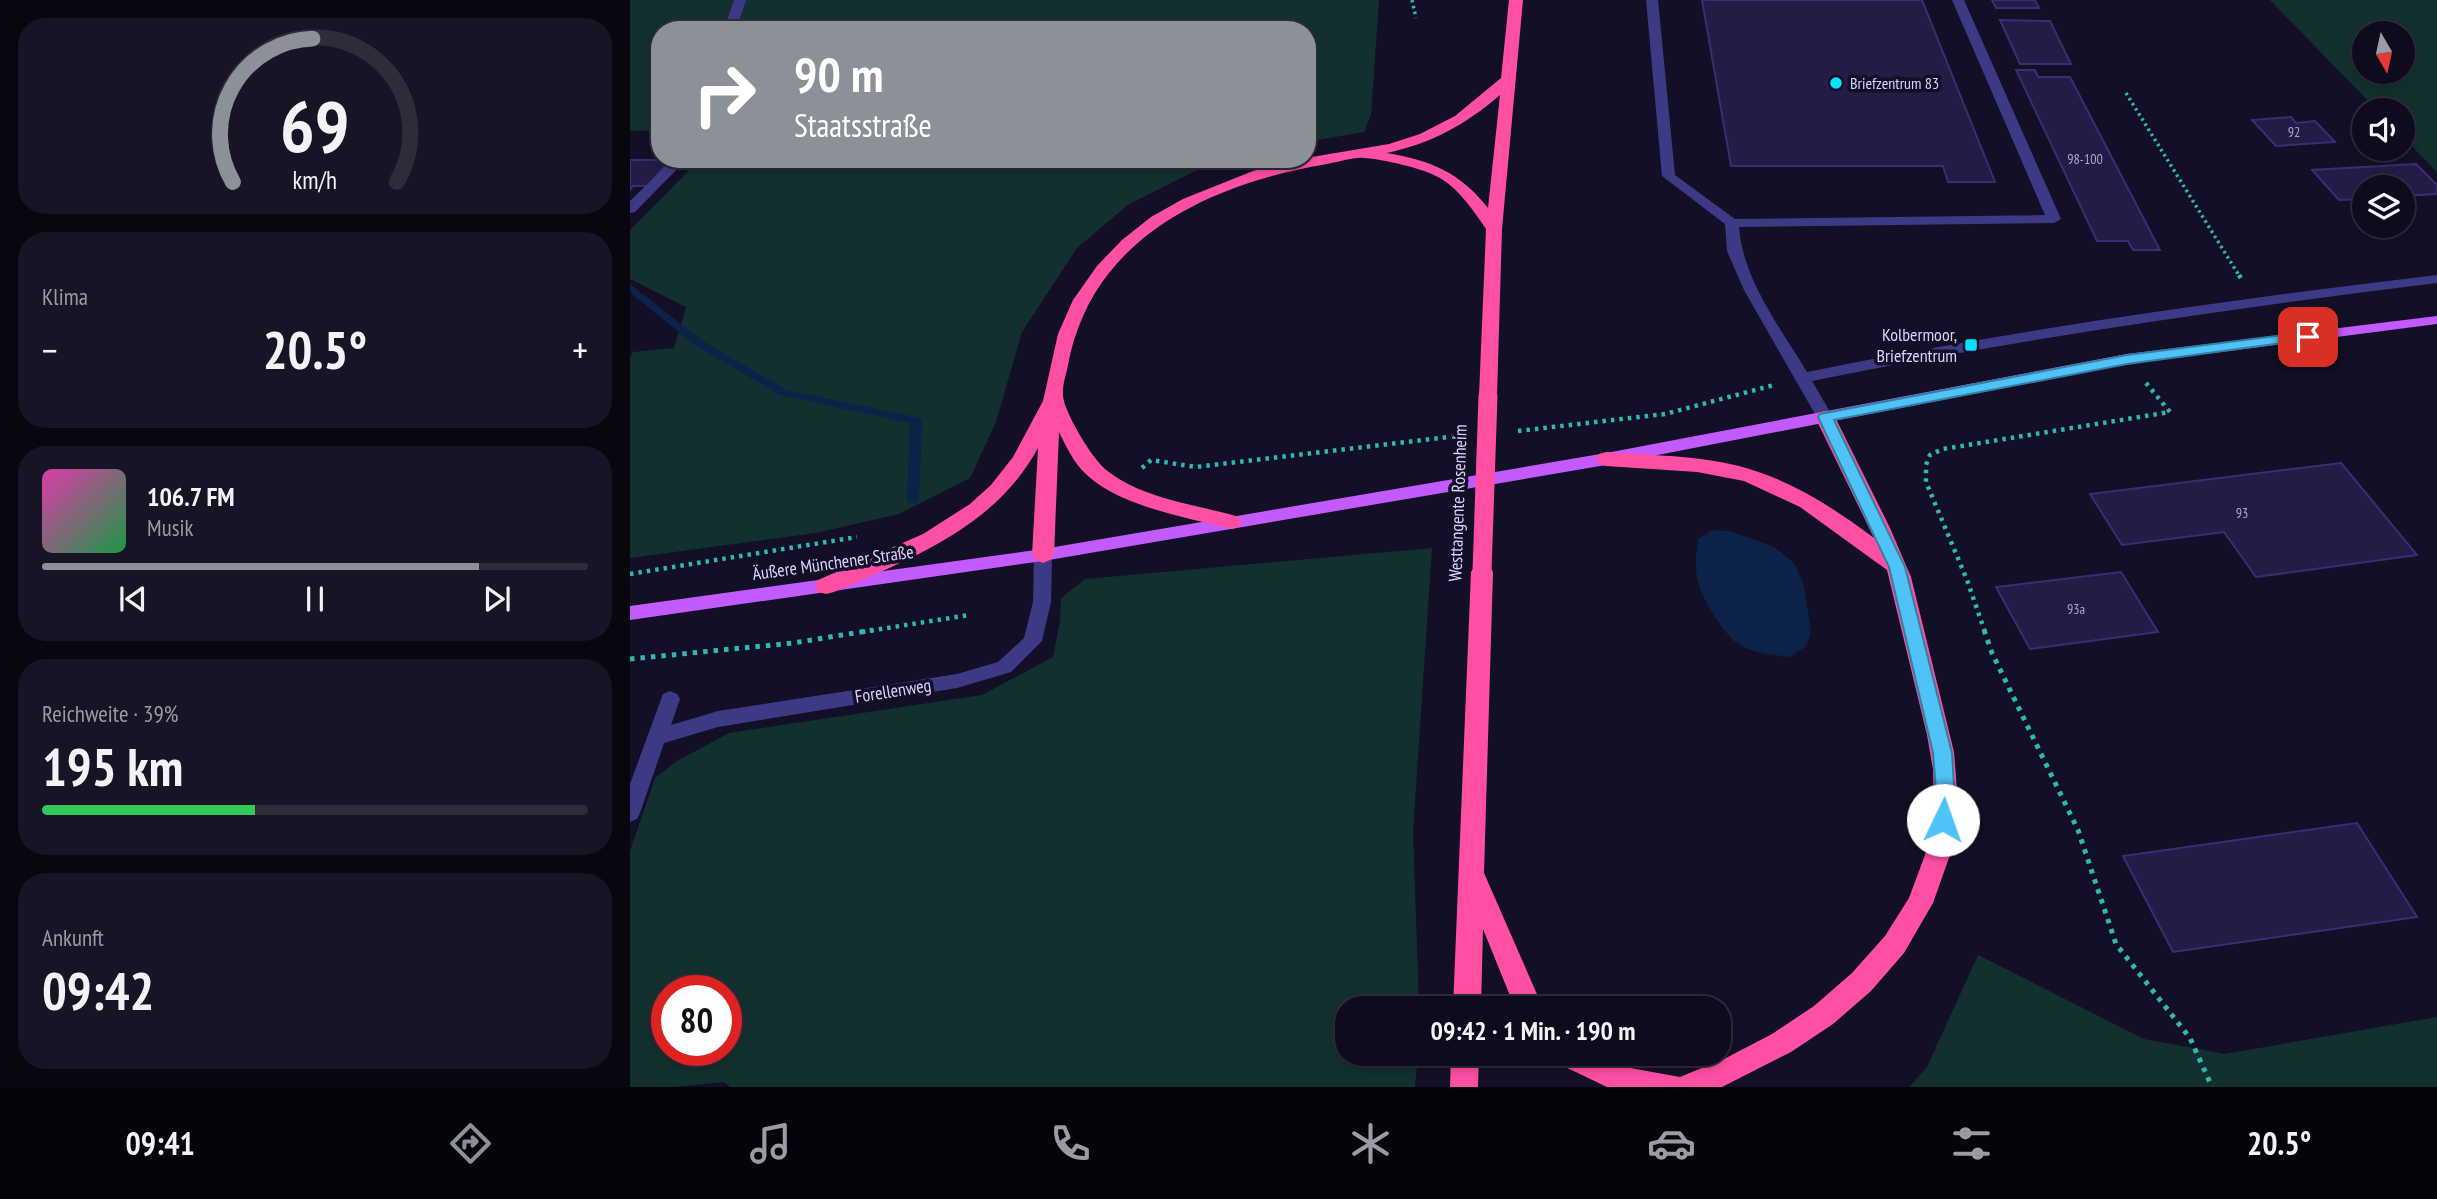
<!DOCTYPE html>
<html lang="de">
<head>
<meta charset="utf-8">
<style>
  :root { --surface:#0e0b1c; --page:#171425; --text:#f1f3f6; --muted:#9b9ba3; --line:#2e2b3b; --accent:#8c9099 }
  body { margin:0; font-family:"PT Sans Narrow",sans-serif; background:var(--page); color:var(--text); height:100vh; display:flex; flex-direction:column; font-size:26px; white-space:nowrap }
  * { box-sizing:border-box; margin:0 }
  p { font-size:23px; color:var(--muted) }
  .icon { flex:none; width:38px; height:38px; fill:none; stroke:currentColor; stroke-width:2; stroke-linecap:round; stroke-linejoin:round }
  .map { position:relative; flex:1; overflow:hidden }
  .panel { display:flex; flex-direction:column; gap:18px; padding:18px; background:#08060f; width:630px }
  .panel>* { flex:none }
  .top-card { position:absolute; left:21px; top:21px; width:665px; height:147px; border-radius:28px; box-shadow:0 4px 10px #0003,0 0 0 2px var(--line); background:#8c9099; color:#fff; overflow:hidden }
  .needle { width:46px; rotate:171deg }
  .fabs { position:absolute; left:1722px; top:21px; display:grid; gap:14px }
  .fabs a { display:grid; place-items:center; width:63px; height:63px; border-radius:50%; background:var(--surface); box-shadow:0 4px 10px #0003,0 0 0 2px var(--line); font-size:35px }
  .speed { position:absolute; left:21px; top:975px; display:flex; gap:14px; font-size:35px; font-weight:700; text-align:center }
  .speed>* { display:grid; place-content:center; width:91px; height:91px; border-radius:50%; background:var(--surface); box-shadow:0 4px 10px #0003,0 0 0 2px var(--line); line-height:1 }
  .speed .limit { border:10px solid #d22; background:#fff; color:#111 }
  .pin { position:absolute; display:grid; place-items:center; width:60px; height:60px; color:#fff; margin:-30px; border-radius:14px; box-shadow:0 4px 10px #0006 }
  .me { position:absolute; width:77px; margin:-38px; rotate:3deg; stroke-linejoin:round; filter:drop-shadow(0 0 5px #0008) }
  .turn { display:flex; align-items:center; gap:24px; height:147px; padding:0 28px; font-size:32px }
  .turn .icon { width:91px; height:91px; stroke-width:2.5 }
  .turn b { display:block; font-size:49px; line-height:60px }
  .big { font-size:52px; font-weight:700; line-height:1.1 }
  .panel .widget { flex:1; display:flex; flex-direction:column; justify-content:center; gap:10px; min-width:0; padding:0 24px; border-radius:28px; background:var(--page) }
  .panel .dial { align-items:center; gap:0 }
  .dial svg { height:182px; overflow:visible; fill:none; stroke:var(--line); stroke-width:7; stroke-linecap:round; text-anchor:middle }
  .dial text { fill:var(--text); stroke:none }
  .song { display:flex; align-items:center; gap:21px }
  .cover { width:84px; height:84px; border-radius:10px; background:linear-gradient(135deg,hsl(320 70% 55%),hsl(140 70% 35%)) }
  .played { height:7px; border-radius:4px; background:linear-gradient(90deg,var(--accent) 80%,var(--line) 80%) }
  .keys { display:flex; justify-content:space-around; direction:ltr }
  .heat { display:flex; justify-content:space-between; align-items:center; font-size:38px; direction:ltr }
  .charge { height:10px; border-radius:5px; background:linear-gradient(90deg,#34c759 39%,var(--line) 0) }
  .trip { position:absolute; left:705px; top:996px; width:396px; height:70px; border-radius:28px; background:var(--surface); box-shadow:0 4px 10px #0003,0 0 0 2px var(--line); font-weight:700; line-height:70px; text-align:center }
  .dock { display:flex; height:112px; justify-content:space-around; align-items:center; background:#06040b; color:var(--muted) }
  .dock .icon { width:49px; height:49px }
  .dock .current { color:var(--accent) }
  .dock b { font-size:32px; color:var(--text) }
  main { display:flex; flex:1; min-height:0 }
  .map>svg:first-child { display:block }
</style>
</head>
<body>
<main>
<section class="panel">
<div class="widget dial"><svg viewBox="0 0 100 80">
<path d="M14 69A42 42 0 1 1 86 69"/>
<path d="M14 69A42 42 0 0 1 49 6" stroke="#8c9099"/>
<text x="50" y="56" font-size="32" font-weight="700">69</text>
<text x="50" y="72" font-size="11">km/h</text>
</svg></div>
<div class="widget"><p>Klima</p>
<div class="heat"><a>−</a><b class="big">20.5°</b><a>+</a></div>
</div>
<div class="widget">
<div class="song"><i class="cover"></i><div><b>106.7 FM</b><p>Musik</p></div></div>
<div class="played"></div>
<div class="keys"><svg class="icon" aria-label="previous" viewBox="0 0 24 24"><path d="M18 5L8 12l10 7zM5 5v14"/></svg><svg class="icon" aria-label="pause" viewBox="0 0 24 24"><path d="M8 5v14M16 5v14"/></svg><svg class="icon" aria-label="next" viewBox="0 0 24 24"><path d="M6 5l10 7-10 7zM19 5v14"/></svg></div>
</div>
<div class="widget"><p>Reichweite · 39%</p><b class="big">195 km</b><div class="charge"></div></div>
<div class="widget"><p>Ankunft</p><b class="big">09:42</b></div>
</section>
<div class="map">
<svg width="1807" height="1087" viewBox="0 0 1807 1087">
  <rect width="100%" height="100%" fill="#130f26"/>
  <path fill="#12302f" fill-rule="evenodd" d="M0,0H749L741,115L734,132L677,142V30H30V130L0,131Z
    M1640,0H1807V172L1773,137V110H1747ZM1734,33H1773V72H1734Z
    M70,159H604L571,168L499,204L447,248L392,332L366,422L340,478L269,514L186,533L0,558V358L3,352L44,348L56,307L0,279V230Z
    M802,548L783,831L789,1008H718V1054H788L785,1087H100L94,1082L43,1087H0V851L25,778L47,761L99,733L352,695L423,657L430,621L431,598L455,579ZM96,990V1050H37V990Z
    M1348,955L1514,1039L1595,1054L1807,1017V1087H1279L1297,1067Z"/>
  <path fill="#0c2248" d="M1082,530L1099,531L1145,547L1165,564L1174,586L1181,631L1176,646L1160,657C1142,655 1122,653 1107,643C1098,637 1091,625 1085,617C1066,587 1063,574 1068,539Z"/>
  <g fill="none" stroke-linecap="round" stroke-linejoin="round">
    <path fill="#0c2248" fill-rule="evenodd" d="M0,284L71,340L157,390L290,418L292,421L289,500L287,503H279L277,500L280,423L150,395L63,344L0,292Z"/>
  </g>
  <path fill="#241b47" stroke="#3b2d73" stroke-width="2" d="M1072,0H1292L1365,182H1318L1313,166H1101Z
    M1362,0H1405L1409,8H1366Z
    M1370,20L1420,21L1441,64H1390Z
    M1386,70H1405L1408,77H1440L1530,250H1503L1498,241H1467Z
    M1661,117L1666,123L1685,121L1705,142L1646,146L1622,120Z
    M0,160H40L18,186H3L0,190Z
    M1786,164L1807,185V194L1773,196V187H1734V199L1709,200L1682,170Z
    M1711,463L1787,555L1626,577L1594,532L1492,545L1460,494Z
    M1491,572L1528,632L1400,649L1366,587Z
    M1727,823L1787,917L1543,952L1493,856Z"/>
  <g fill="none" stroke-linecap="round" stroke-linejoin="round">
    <path stroke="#2fb8b0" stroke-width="3.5" stroke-dasharray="2.5 3.5" stroke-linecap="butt" d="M782,0L786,18
      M1496,93L1610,277"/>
    <path stroke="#2fb8b0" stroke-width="4.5" stroke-dasharray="3.5 5" stroke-linecap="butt" d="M1609,275L1612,280
      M888,431L1035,414L1144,385
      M512,468L521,460L566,467L827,436
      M0,574L227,537
      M232,632L339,615
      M1355,632L1337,580L1296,482V465L1300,455L1313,449L1540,412L1516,383"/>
    <path stroke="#2fb8b0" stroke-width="5" stroke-dasharray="4.5 6" stroke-linecap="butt" d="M1354,630L1362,653L1448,830L1486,944L1560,1038L1582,1087
      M0,659L163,643L243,630"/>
    <path fill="#3d3a85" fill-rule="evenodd" d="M104,0H116L106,30H94Z
      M1016,0H1028L1045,175L1105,219L1415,215L1322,0H1334L1431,219L1424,223L1109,227C1113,280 1150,327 1177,372C1385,330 1596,300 1807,275V283C1597,309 1389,339 1182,381L1203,417L1201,421H1189L1114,290L1097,251L1095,224L1032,176Z
      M43,159H57L5,212L0,213V201Z
      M413,549L419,551L422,555L421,602L412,641L381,672L327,688L88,727L34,743L10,813L7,819L0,822V784L33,694L40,691L47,694L50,699L41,725L88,711L327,674L368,662L394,638L403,602L404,555L407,551Z"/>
    <path fill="#c25bff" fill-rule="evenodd" d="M1807,316V324L1497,364L976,465L413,561L0,620V606L413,549L976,453L1497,354Z"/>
    <path fill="#ff4fa3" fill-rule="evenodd" d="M879,0H893L872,229L867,396L865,400H851L849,396L856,229C843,210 830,190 810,178C793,168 752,159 734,158C723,157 709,162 697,164C618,177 530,208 479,273C458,299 444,332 438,365C436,375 432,386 433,396C434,412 462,458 475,469C511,499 566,504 609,517L612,522L609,527L602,529C556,517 484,506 451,469C442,459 435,444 429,432L424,555L420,560L413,563L406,560L402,555L408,448C365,527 283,558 204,592L196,594L188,592L185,586L188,580L293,534L340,504L361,485L383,457L413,401L428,334L443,300L467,266L492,240L521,217L553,199L623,171L664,160L759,144L790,134L825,116L871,78ZM870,95L858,208C831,173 800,160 757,153C802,143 835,125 870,95Z
      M1195,411L1202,413L1205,417L1260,528L1281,577L1324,752L1328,803L1320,855L1303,903L1274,953L1241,991L1203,1024L1161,1052L1092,1087H977L927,1063L923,1054H966L995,1067L1050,1077L1096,1058L1142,1034L1184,1006L1222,973L1255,936L1279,898L1295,855L1304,803L1303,769L1297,735L1257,570L1170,507L1114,481L1067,472L976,466L969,464L966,459L969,454L976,452C1012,455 1049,455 1084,461C1145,470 1196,502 1244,538L1185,417L1188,413Z
      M852,564L860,567L863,572L854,873L913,1008H885L853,929L851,1008H823L841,572L844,567Z
      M821,1054H849L848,1087H820Z"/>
    <path stroke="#ff4fa3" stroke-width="19" d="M852,572L858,396"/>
  </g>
  <path fill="#4fc3f7" stroke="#337fa1" stroke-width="2" d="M1678,332L1683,334V339L1497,364L1204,420L1275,567L1322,753L1325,802L1320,826L1313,828L1307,826L1304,820L1307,802L1303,753L1259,567L1188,417L1190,414L1497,355Z"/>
  <g fill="#00e5ff" stroke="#130f26" stroke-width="2.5">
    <circle cx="1206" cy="83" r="7"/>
    <rect x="1334" y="338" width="14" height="14" rx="3.5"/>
  </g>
  <g text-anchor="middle" stroke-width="7" stroke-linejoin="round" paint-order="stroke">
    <g font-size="14" fill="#aca6d1">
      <text x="1664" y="137">92</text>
      <text x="1455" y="164">98-100</text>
      <text x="1612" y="518">93</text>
      <text x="1446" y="614">93a</text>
    </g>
    <g font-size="16" fill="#d9d4ff" stroke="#130f26" text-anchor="start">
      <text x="1220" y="89">Briefzentrum 83</text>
    </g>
    <g font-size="18" fill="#d9d4ff" stroke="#130f26" text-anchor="end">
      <text x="1327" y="341">Kolbermoor,<tspan x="1327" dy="21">Briefzentrum</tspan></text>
    </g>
    <g font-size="18" fill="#d9d4ff" stroke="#130f26">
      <text transform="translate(828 503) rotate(-88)" y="6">Westtangente Rosenheim</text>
      <text transform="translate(203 563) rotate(-8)" y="6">Äußere Münchener Straße</text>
      <text transform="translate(263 691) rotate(-9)" y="6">Forellenweg</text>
    </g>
  </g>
</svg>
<div class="fabs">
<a><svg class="needle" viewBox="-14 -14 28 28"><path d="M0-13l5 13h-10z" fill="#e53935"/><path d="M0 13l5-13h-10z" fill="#9b9ba3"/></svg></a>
<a><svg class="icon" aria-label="sound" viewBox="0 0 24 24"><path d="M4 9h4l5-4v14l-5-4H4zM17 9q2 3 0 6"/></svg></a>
<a><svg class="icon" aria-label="layers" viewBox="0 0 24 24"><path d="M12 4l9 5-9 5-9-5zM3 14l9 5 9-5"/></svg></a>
</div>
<div class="speed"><div class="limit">80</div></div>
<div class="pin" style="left:1678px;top:337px;background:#d93025"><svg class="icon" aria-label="arrive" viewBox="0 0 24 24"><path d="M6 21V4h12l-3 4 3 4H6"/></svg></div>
<svg class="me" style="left:1313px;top:820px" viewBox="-20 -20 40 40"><circle r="19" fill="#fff"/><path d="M0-13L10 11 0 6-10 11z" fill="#4fc3f7"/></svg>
<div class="trip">09:42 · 1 Min. · 190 m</div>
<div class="top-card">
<div class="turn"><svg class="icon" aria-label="right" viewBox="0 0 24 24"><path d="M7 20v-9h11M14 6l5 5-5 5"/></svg><div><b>90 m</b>Staatsstraße</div></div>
</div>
</div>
</main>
<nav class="dock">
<b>09:41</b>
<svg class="icon current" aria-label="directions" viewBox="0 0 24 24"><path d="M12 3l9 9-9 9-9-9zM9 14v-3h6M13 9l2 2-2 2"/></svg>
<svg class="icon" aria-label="music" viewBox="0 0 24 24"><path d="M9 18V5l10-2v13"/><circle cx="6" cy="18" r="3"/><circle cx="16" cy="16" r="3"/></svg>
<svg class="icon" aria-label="phone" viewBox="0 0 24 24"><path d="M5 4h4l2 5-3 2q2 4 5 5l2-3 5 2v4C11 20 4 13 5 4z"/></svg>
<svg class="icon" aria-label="climate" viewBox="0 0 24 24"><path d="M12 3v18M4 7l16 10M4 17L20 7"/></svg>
<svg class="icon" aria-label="car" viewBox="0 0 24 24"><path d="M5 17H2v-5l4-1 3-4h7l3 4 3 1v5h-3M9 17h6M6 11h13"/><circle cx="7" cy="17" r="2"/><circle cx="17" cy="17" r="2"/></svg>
<svg class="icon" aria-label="filters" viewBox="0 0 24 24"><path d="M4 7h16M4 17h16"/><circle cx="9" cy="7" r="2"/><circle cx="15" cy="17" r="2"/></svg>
<b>20.5°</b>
</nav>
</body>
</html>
